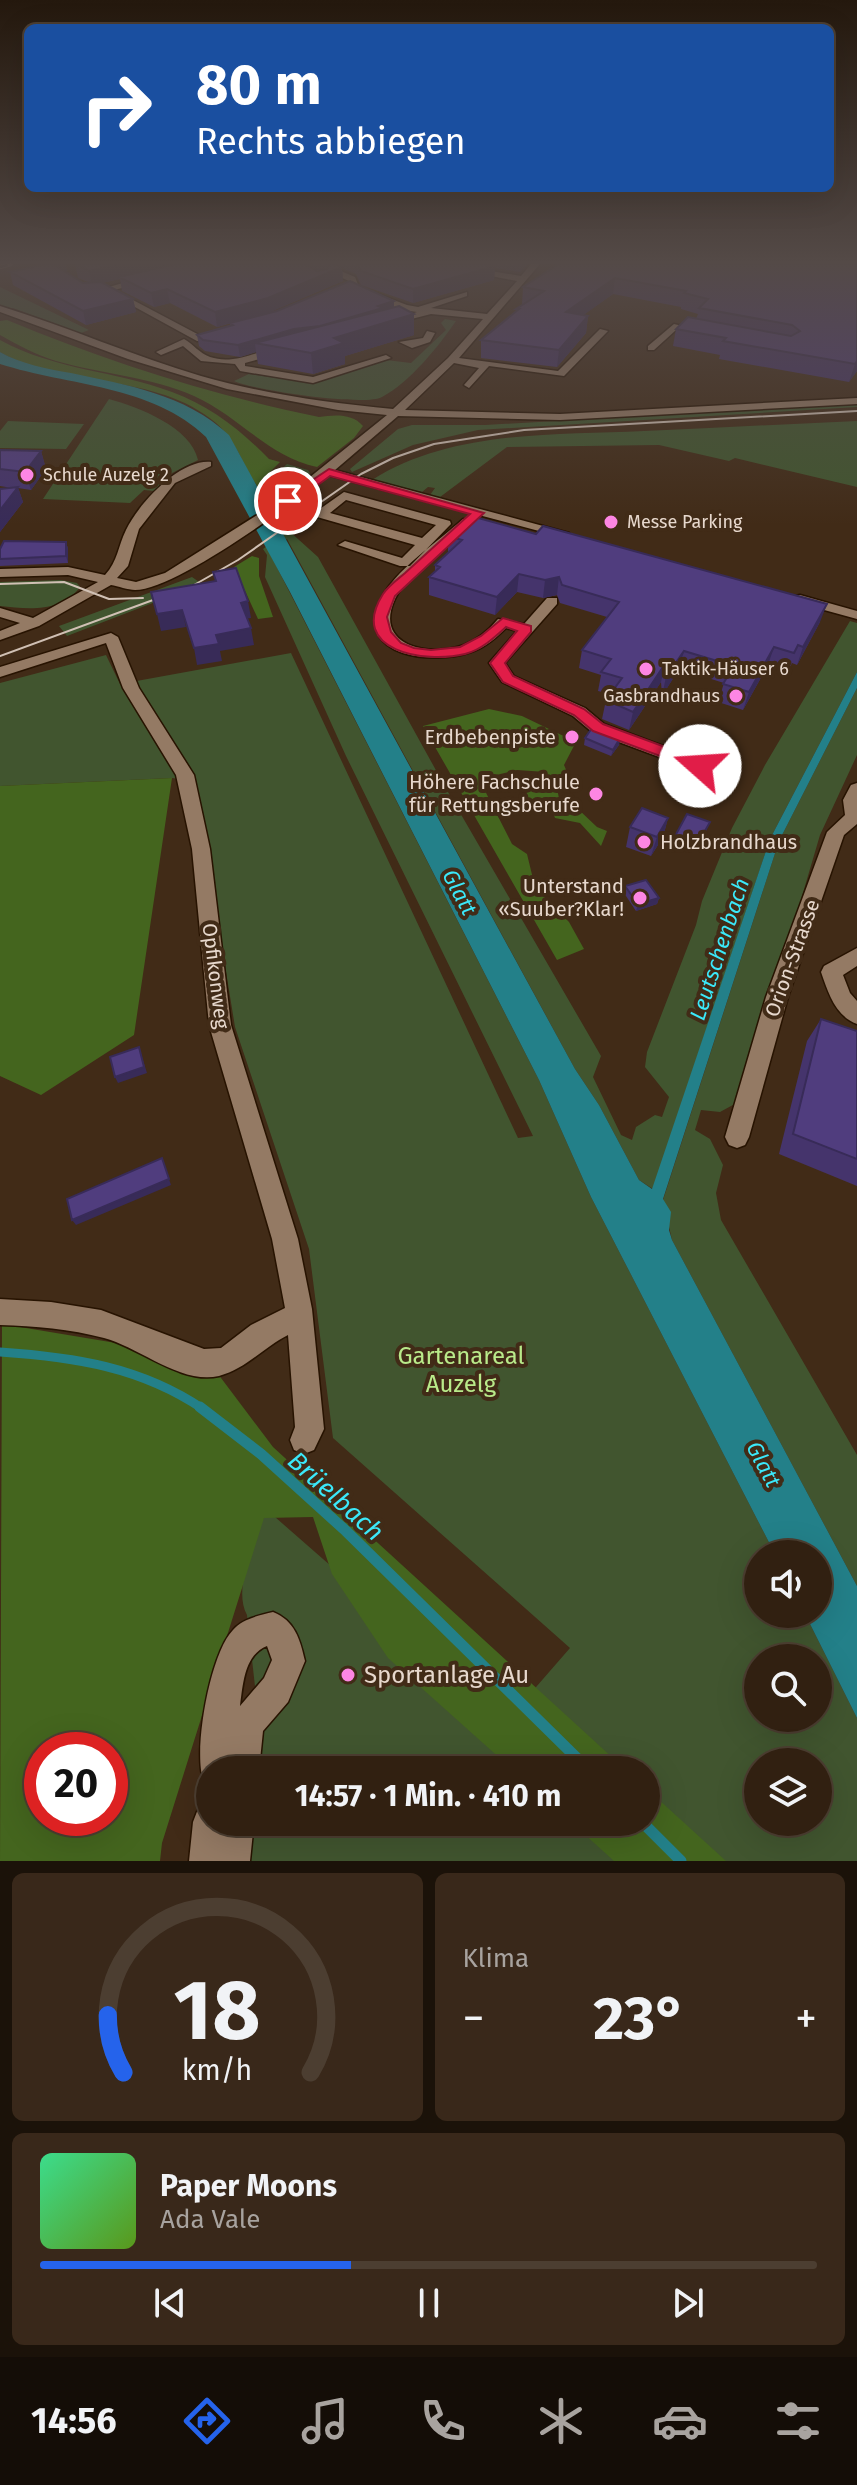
<!DOCTYPE html>
<html lang="de">
<head>
<meta charset="utf-8">
<style>
  :root { --surface:#312011; --page:#39281a; --text:#f1f3f6; --muted:#a8a39f; --line:#4c3e31; --accent:#2563eb }
  body { margin:0; font-family:"Fira Sans",sans-serif; background:var(--page); color:var(--text); height:100vh; display:flex; flex-direction:column; font-size:30px; white-space:nowrap }
  * { box-sizing:border-box; margin:0 }
  p { font-size:26px; color:var(--muted) }
  .icon { flex:none; width:44px; height:44px; fill:none; stroke:currentColor; stroke-width:2; stroke-linecap:round; stroke-linejoin:round }
  .map { position:relative; height:1861px; overflow:hidden }
  .details { display:flex; flex-direction:column; gap:12px; padding:12px; background:#1b1209; flex:1 }
  .details>* { flex:none }
  .hud { position:absolute; left:24px; top:24px; width:810px; height:168px; border-radius:12px; box-shadow:0 8px 32px #0002,0 0 0 2px var(--line); background:#1a4fa0; color:#fff; overflow:hidden }
  .tools { position:absolute; left:744px; top:1540px; display:grid; gap:16px }
  .tools a { display:grid; place-items:center; width:88px; height:88px; border-radius:50%; background:var(--surface); box-shadow:0 8px 32px #0002,0 0 0 2px var(--line); font-size:40px }
  .speed { position:absolute; left:24px; top:1732px; display:flex; gap:16px; font-size:40px; font-weight:700; text-align:center }
  .speed>* { display:grid; place-content:center; width:104px; height:104px; border-radius:50%; background:var(--surface); box-shadow:0 8px 32px #0002,0 0 0 2px var(--line); line-height:1 }
  .speed .limit { border:12px solid #d22; background:#fff; color:#111 }
  .pin { position:absolute; display:grid; place-items:center; width:68px; height:68px; color:#fff; margin:-34px; border:4px solid #fff; border-radius:50%; box-shadow:0 2px 8px #0007 }
  .me { position:absolute; width:88px; margin:-44px; rotate:289deg; stroke-linejoin:round; filter:drop-shadow(0 0 6px #0008) }
  .turn { display:flex; align-items:center; gap:28px; height:168px; padding:0 40px; font-size:36px }
  .turn .icon { width:104px; height:104px; stroke-width:2.5 }
  .turn b { display:block; font-size:56px; line-height:68px }
  .big { font-size:60px; font-weight:700; line-height:1.1 }
  .details .tile { flex:1; display:flex; flex-direction:column; justify-content:center; gap:12px; min-width:0; padding:0 28px; border-radius:12px; background:var(--page) }
  .details .dial { align-items:center; gap:0 }
  .dial svg { height:208px; overflow:visible; fill:none; stroke:var(--line); stroke-width:7; stroke-linecap:round; text-anchor:middle }
  .dial text { fill:var(--text); stroke:none }
  .song { display:flex; align-items:center; gap:24px }
  .cover { width:96px; height:96px; border-radius:12px; background:linear-gradient(135deg,hsl(150 70% 55%),hsl(90 70% 35%)) }
  .played { height:8px; border-radius:4px; background:linear-gradient(90deg,var(--accent) 40%,var(--line) 40%) }
  .keys { display:flex; justify-content:space-around; direction:ltr }
  .heat { display:flex; justify-content:space-between; align-items:center; font-size:44px; direction:ltr }
  .details .tiles { flex:1; display:grid; gap:12px; grid-template-columns:1fr 1fr }
  .tile:last-child { grid-column:span 2 }
  .trip { position:absolute; left:196px; top:1756px; width:464px; height:80px; border-radius:40px; background:var(--surface); box-shadow:0 8px 32px #0002,0 0 0 2px var(--line); font-weight:700; line-height:80px; text-align:center }
  .dock { display:flex; height:128px; justify-content:space-around; align-items:center; background:#140d07; color:var(--muted) }
  .dock .icon { width:56px; height:56px }
  .dock .active { color:var(--accent) }
  .dock b { font-size:36px; color:var(--text) }
  .map>svg:first-child { display:block }
</style>
</head>
<body>
<div class="map">
<svg width="857" height="1861" viewBox="0 0 857 1861">
  <rect width="100%" height="100%" fill="#412b17"/>
  <path fill="#41552f" fill-rule="evenodd" d="M0,287L89,330L81,333L13,308L0,312Z
    M445,319L456,321C439,346 409,383 382,397C364,407 253,390 234,381L249,374L312,383L386,360L411,363L446,330L441,323Z
    M109,399C138,407 191,427 198,460L172,473L154,491L144,490L130,503L43,499Z
    M857,404V407L478,430L413,445L352,472L350,469L398,429L412,425H485Z
    M8,421L84,424L66,449L0,448V431Z
    M857,421V487L735,458L729,461L659,445L507,447L440,497L430,495L435,488L428,487L422,492L372,480C451,430 555,435 644,431C715,428 786,424 857,421Z
    M287,464L308,470L310,473L277,500L270,489L273,477Z
    M288,530L318,557L448,792L601,1056L593,1077L621,1135L632,1140L636,1127L655,1115L662,1117L669,1097L645,1067L647,1052L696,925L702,901L732,828L765,765L850,621L857,623V672L770,839L653,1189L639,1180L599,1105L575,1069L287,539L269,552L539,1080L591,1197L775,1554H758V1614H805L857,1718V1861H247L251,1822H646V1770H528L497,1732L570,1648L333,1438L309,1249L235,1027L195,781L172,778L0,786V683L106,655L120,684L291,653L518,1138L533,1136L346,756L265,577L267,555L263,549ZM758,1658H818V1718H758ZM758,1762H818V1822H758Z
    M192,577L202,584L67,636L59,626Z
    M61,580L77,583L80,587C61,613 28,609 0,606V582Z
    M857,688V755L820,835L742,1100L720,1112L701,1110L695,1130L710,1139L723,1165L716,1193L721,1220L857,1455V1586L672,1240L663,1200L779,841Z
    M267,1510L387,1615L525,1770H257L261,1740L247,1615C232,1588 256,1536 267,1510Z"/>
  <path fill="#44651e" fill-rule="evenodd" d="M7,320C109,362 211,395 319,417C334,415 352,413 363,426L354,438L317,467C267,456 239,416 194,396C151,377 102,374 56,361C36,355 18,345 0,335V321Z
    M0,340C57,371 114,370 172,392C210,406 241,430 269,459L280,462L269,473L264,495C245,473 239,443 216,423C155,371 66,390 0,352Z
    M252,556L259,558V576L273,617L258,619L234,567Z
    M489,709L522,716L576,742L564,765L567,772L556,784L560,803L578,809L597,827L607,831L601,846L580,823L555,818L551,807L532,806L526,798L527,789L544,786L546,772L517,770L479,779L512,844L527,854L535,887L569,922L584,949L557,960L423,726Z
    M172,778L134,1035L41,1095L0,1076V786Z
    M2,1324L206,1358L273,1447L626,1770H513L388,1658L332,1574L313,1517L264,1518L162,1843L160,1861H0ZM42,1750H110V1818H42Z
    M646,1788L726,1861H614L571,1822H646Z"/>
  <path fill="#238089" d="M0,352C21,364 47,369 71,373C127,385 185,394 229,435L575,1069L599,1105L639,1180L652,1189L770,839L857,672V688L779,841L663,1199L671,1212L669,1230L672,1240L857,1586V1718L805,1614H818V1554H775L591,1197L539,1080L290,592L206,437C152,385 69,386 0,364Z"/>
  <g fill="none" stroke-linecap="round" stroke-linejoin="round">
    <path stroke="#238089" stroke-width="9" d="M0,1352C74,1357 141,1367 203,1409"/>
    <path stroke="#238089" stroke-width="11" d="M200,1407L261,1454L346,1531L589,1770
      M642,1822L681,1861"/>
    <defs>
      <path id="minor" d="M312,264H324L355,277L359,287L407,305L418,307L467,292V296L431,308L487,314L517,281L430,264H450L521,276L531,264H540L459,358L558,371L600,329L608,331L564,376L489,366L469,388L464,385L479,368L454,363L405,410L560,414L857,398V404L560,420L398,416L335,470L569,533V539L328,475C294,503 175,590 135,590C128,590 118,586 111,585L39,626L0,640V631L20,623L0,617V608L33,618L98,582L68,575L0,577V569L68,567L105,575C118,561 118,546 126,530C139,503 180,459 211,462V466L175,483L139,529L128,566L117,578L136,582L165,573L284,498L387,415L338,410L227,389L128,359L0,312V306C68,327 133,356 201,376C264,394 328,403 393,409L448,358L483,319L431,314L384,326V322L417,312L402,310L352,290L349,281Z
        M147,276L150,281L114,290L203,337V341H197L102,289Z
        M674,324L707,332L702,335L676,330L654,350H648V346Z
        M427,331L435,333L430,342L412,348L399,342L423,338Z
        M184,339C193,344 199,353 210,357C237,366 261,347 286,348V352L245,363V366L313,377L386,355L391,358L313,383L240,371L235,364L201,361L183,346L161,355L156,352Z
        M344,492L450,521L451,524L410,566H400L338,545L345,541L402,558L415,545L317,517V511ZM346,500L436,525L422,538L330,513Z
        M463,519L474,522C453,547 408,570 395,599C373,647 430,657 464,645C477,640 489,630 498,619L524,624L547,598H557V604L505,663L514,676L585,708L604,724L706,762L709,766L706,770H694L592,732L573,716L502,682L489,663L517,631L506,628C496,638 485,648 471,652C434,665 355,658 380,601C393,571 439,541 463,519Z
        M800,595L857,611V619L795,602V596Z
        M111,633L118,637L139,688L194,775L210,849L231,1025L298,1239L312,1309L324,1429L314,1450L304,1454L294,1450L290,1440L295,1427L288,1335C264,1347 246,1369 219,1376C181,1385 139,1347 104,1338C70,1329 35,1326 0,1325V1299L51,1302L101,1310L204,1349L221,1348L251,1325L285,1308L272,1239L209,1025L192,849L176,775L123,688L106,643L0,677V667Z
        M857,783V824L844,835L788,997L749,1137L745,1145L737,1148L729,1145L725,1137L766,997L827,832L845,815L843,800L851,785Z
        M857,948V966L843,975L850,993L857,1001V1024C835,1016 828,992 821,972L824,966Z
        M273,1612C295,1621 300,1639 305,1661L288,1702L263,1731L259,1770H210V1785L204,1782C192,1754 210,1653 233,1630C242,1619 260,1615 273,1612ZM267,1646L272,1660L264,1678L240,1706C243,1685 244,1655 267,1646Z
        M210,1805V1822H254L250,1861H189L193,1822L198,1809Z"/>
    </defs>
    <use href="#minor" stroke="#271301" stroke-width="3"/>
    <use href="#minor" fill="#947a64" fill-rule="evenodd"/>
    <path stroke="#d0c0b4" stroke-width="2" d="M0,584L64,582L109,599L143,598
      M0,656L194,585L238,560L361,474L393,458L434,444L524,430L857,411"/>
    <defs>
      <path id="rail" d="M0,267L11,264"/>
    </defs>
    <use href="#rail" stroke="#d0c0b4" stroke-width="4"/>
    <use href="#rail" stroke="#412b17" stroke-width="3" stroke-dasharray="8" stroke-linecap="butt"/>
  </g>
  <path fill="#45346c" d="M38,264H65L67,270L65,272L83,283L88,282L78,278L75,264H528L520,272L495,268L494,280L413,303L361,285L356,274L342,268L343,281L270,312L217,327L170,303L154,307L122,291L120,279L102,283L133,299L136,312L86,325L13,285L10,272L39,266Z
    M559,264H857V371L849,382L719,359L720,355L673,346L676,329L696,319L698,314L681,309V307L613,294L583,315L588,316L586,333L557,367L481,358V340L516,312V309L524,304H522L523,287Z
    M394,308L414,314V335L345,356V364L313,374L258,364L256,352L240,357L205,351L199,346L197,335L230,325V323L277,311Z
    M0,450L41,451L46,469L31,490L18,488L23,502L0,532V489L12,488L0,486Z
    M448,536L820,622L797,665L792,663L788,671L768,665L743,710L718,702L724,683L679,669L662,696L661,682L629,730L602,719L606,700L610,694L598,691L601,675L579,668L582,650L607,617L560,603L557,595L543,598L517,592L495,615L429,595V577L435,572V565L448,553Z
    M66,542L68,549V563L0,566V549Z
    M585,738H620L619,745L611,756L584,745Z
    M668,818L663,837L651,856L626,847L630,827Z
    M707,829L694,853L672,845L674,838Z
    M625,886L659,898L657,904L636,911L624,893Z
    M821,1019L857,1031V1186L779,1154L807,1041Z"/>
  <path fill="#382b58" d="M53,264H65L67,270L56,277Z
    M118,264H175L119,277L120,279L92,285L89,271Z
    M521,264H528L520,272Z
    M495,266L494,280L413,303V289Z
    M342,267L343,281L270,312L217,327L215,312Z
    M615,278L613,294L564,329L566,312Z
    M167,289L170,303L154,307L151,293Z
    M133,299L136,312L86,325L83,311Z
    M394,301V312L255,343L256,352L240,357L238,345Z
    M414,314V335L345,356V364L313,374L311,353L334,338Z
    M588,316L586,333L557,367L559,350Z
    M857,361V371L849,382L855,364Z
    M41,451L46,469L31,490L25,472Z
    M18,487L23,502L0,532V510Z
    M66,542L68,549V563L66,556Z
    M519,574L517,592L495,615L497,597Z
    M559,577L557,595L543,598L545,580Z
    M248,601L251,618L244,619L241,603Z
    M827,604L820,622L797,665L803,647Z
    M182,610L186,627L161,631L157,614Z
    M251,628L254,645L220,651L222,661L197,665L194,648L216,635Z
    M774,647L768,665L743,710L749,692Z
    M684,651L679,669L662,696L666,677Z
    M665,664L661,682L629,730L633,712Z
    M620,738L619,745L611,756L613,750Z
    M668,818L663,837L651,856L657,837Z
    M659,898L657,904L636,911L638,904Z
    M139,1047L147,1073L118,1083L115,1077Z
    M162,1158L171,1185L76,1225L72,1220Z"/>
  <path fill="#503d7e" stroke="#382b58" stroke-width="2" d="M39,264H53L83,283L101,282L133,299L83,311L10,272L42,265Z
    M76,264H118L89,271Z
    M175,264H306L317,271L327,269L329,265L327,264H335L342,267L268,298L215,312L167,289L151,293L119,277Z
    M357,264H487L495,266L413,289L361,271Z
    M559,264H857V361L855,364L723,341L726,338L676,329L688,317L791,336L800,331L792,325L699,308L708,299L684,293L686,291L615,278L566,312L588,316L559,350L481,340L519,309H516L544,291L523,287Z
    M350,281L394,301L378,306L383,308L320,326L294,329L238,345L203,340L197,335L233,325L230,323L277,311Z
    M399,306L414,314L334,338L344,343L311,353L255,343Z
    M0,450L41,451L25,472L0,469Z
    M18,487L0,510V489Z
    M471,516L536,534L543,526L827,604L803,647L798,645L794,653L774,647L749,692L723,684L734,666L684,651L666,677L665,664L633,712L606,700L622,678L601,672L611,659L582,650L619,602L562,585L559,577L545,580L519,574L497,597L429,577L440,567L435,565L462,540L448,536Z
    M4,541L66,542V556L0,559V549Z
    M236,568L248,601L241,603L251,628L216,635L219,644L194,648L182,610L157,614L151,592L216,581L213,572Z
    M592,728L620,738L613,750L585,738Z
    M642,808L668,818L657,837L630,827Z
    M687,814L710,822L696,847L674,838Z
    M646,880L659,898L638,904L625,886Z
    M821,1019L857,1031V1159L793,1134Z
    M139,1047L144,1067L115,1077L110,1057Z
    M162,1158L169,1179L72,1220L67,1199Z"/>
  <linearGradient id="sky" x2="0" y2="1"><stop stop-color="#24180d"/><stop offset="0.5" stop-color="#544a47"/><stop offset="1" stop-color="#544a47" stop-opacity="0"/></linearGradient>
  <rect width="857" height="525" fill="url(#sky)"/>
  <path fill="#e11d48" stroke="#92132f" stroke-width="2" d="M329,469L484,513L395,596L387,617L391,632L401,643L414,648L431,650L460,647L481,636L503,618L531,626V632L505,663L513,676L584,709L603,724L706,762V769H695L593,731L574,715L503,682L490,663L517,631L506,627C494,638 481,650 465,654C425,664 347,651 383,594C388,586 398,579 405,573C427,553 448,534 470,514L330,476L292,504H284V499Z"/>
  <g fill="#fd86e3" stroke="#412b17" stroke-width="3">
    <circle cx="27" cy="475" r="8"/>
    <circle cx="611" cy="522" r="8"/>
    <circle cx="646" cy="669" r="8"/>
    <circle cx="736" cy="696" r="8"/>
    <circle cx="572" cy="737" r="8"/>
    <circle cx="596" cy="794" r="8"/>
    <circle cx="644" cy="842" r="8"/>
    <circle cx="640" cy="898" r="8"/>
    <circle cx="348" cy="1675" r="8"/>
  </g>
  <g text-anchor="middle" stroke-width="8" stroke-linejoin="round" paint-order="stroke">
    <g font-size="18" fill="#e7d8cd" stroke="#412b17" text-anchor="start">
      <text x="43" y="481">Schule Auzelg 2</text>
      <text x="627" y="528">Messe Parking</text>
      <text x="662" y="675">Taktik-Häuser 6</text>
      <text x="720" y="702" text-anchor="end">Gasbrandhaus</text>
    </g>
    <g font-size="20" fill="#e7d8cd" stroke="#412b17" text-anchor="end">
      <text x="556" y="744">Erdbebenpiste</text>
      <text x="580" y="789">Höhere Fachschule<tspan x="580" dy="23">für Rettungsberufe</tspan></text>
      <text x="660" y="849" text-anchor="start">Holzbrandhaus</text>
      <text x="624" y="893">Unterstand<tspan x="624" dy="23">«Suuber?Klar!</tspan></text>
    </g>
    <g font-size="20" fill="#e7d8cd" stroke="#412b17">
      <text transform="translate(792 958) rotate(-70)" y="7">Orion-Strasse</text>
      <text transform="translate(216 976) rotate(83)" y="7">Opfikonweg</text>
    </g>
    <g font-size="22" font-style="italic" fill="#3be8f9" stroke="#412b17">
      <text transform="translate(460 892) rotate(62)" y="8">Glatt</text>
      <text transform="translate(719 949) rotate(-72)" y="8">Leutschenbach</text>
      <text transform="translate(764 1464) rotate(62)" y="8">Glatt</text>
    </g>
    <g font-size="24" fill="#b9ea8a" stroke="#412b17">
      <text x="461" y="1364">Gartenareal<tspan x="461" dy="28">Auzelg</tspan></text>
    </g>
    <g font-size="24" fill="#e7d8cd" stroke="#412b17" text-anchor="start">
      <text x="364" y="1683">Sportanlage Au</text>
    </g>
    <g font-size="26" font-style="italic" fill="#3be8f9" stroke="#412b17">
      <text transform="translate(336 1496) rotate(42)" y="9">Brüelbach</text>
    </g>
  </g>
</svg>
<div class="tools">
<a><svg class="icon" aria-label="sound" viewBox="0 0 24 24"><path d="M4 9h4l5-4v14l-5-4H4zM17 9q2 3 0 6"/></svg></a>
<a><svg class="icon" aria-label="search" viewBox="0 0 24 24"><circle cx="10" cy="10" r="6"/><path d="M15 15l6 6"/></svg></a>
<a><svg class="icon" aria-label="layers" viewBox="0 0 24 24"><path d="M12 4l9 5-9 5-9-5zM3 14l9 5 9-5"/></svg></a>
</div>
<div class="speed"><div class="limit">20</div></div>
<div class="pin" style="left:288px;top:501px;background:#d93025"><svg class="icon" aria-label="arrive" viewBox="0 0 24 24"><path d="M6 21V4h12l-3 4 3 4H6"/></svg></div>
<svg class="me" style="left:700px;top:766px" viewBox="-20 -20 40 40"><circle r="19" fill="#fff"/><path d="M0-13L10 11 0 6-10 11z" fill="#e11d48"/></svg>
<div class="trip">14:57 · 1 Min. · 410 m</div>
<div class="hud">
<div class="turn"><svg class="icon" aria-label="right" viewBox="0 0 24 24"><path d="M7 20v-9h11M14 6l5 5-5 5"/></svg><div><b>80 m</b>Rechts abbiegen</div></div>
</div>
</div>
<section class="details">
<div class="tiles">
<div class="tile dial"><svg viewBox="0 0 100 80">
<path d="M14 69A42 42 0 1 1 86 69"/>
<path d="M14 69A42 42 0 0 1 8 47" stroke="#2563eb"/>
<text x="50" y="56" font-size="32" font-weight="700">18</text>
<text x="50" y="72" font-size="11">km/h</text>
</svg></div>
<div class="tile"><p>Klima</p>
<div class="heat"><a>−</a><b class="big">23°</b><a>+</a></div>
</div>
<div class="tile">
<div class="song"><i class="cover"></i><div><b>Paper Moons</b><p>Ada Vale</p></div></div>
<div class="played"></div>
<div class="keys"><svg class="icon" aria-label="previous" viewBox="0 0 24 24"><path d="M18 5L8 12l10 7zM5 5v14"/></svg><svg class="icon" aria-label="pause" viewBox="0 0 24 24"><path d="M8 5v14M16 5v14"/></svg><svg class="icon" aria-label="next" viewBox="0 0 24 24"><path d="M6 5l10 7-10 7zM19 5v14"/></svg></div>
</div>
</div>
</section>
<nav class="dock">
<b>14:56</b>
<svg class="icon active" aria-label="directions" viewBox="0 0 24 24"><path d="M12 3l9 9-9 9-9-9zM9 14v-3h6M13 9l2 2-2 2"/></svg>
<svg class="icon" aria-label="music" viewBox="0 0 24 24"><path d="M9 18V5l10-2v13"/><circle cx="6" cy="18" r="3"/><circle cx="16" cy="16" r="3"/></svg>
<svg class="icon" aria-label="phone" viewBox="0 0 24 24"><path d="M5 4h4l2 5-3 2q2 4 5 5l2-3 5 2v4C11 20 4 13 5 4z"/></svg>
<svg class="icon" aria-label="climate" viewBox="0 0 24 24"><path d="M12 3v18M4 7l16 10M4 17L20 7"/></svg>
<svg class="icon" aria-label="car" viewBox="0 0 24 24"><path d="M5 17H2v-5l4-1 3-4h7l3 4 3 1v5h-3M9 17h6M6 11h13"/><circle cx="7" cy="17" r="2"/><circle cx="17" cy="17" r="2"/></svg>
<svg class="icon" aria-label="filters" viewBox="0 0 24 24"><path d="M4 7h16M4 17h16"/><circle cx="9" cy="7" r="2"/><circle cx="15" cy="17" r="2"/></svg>
</nav>
</body>
</html>
